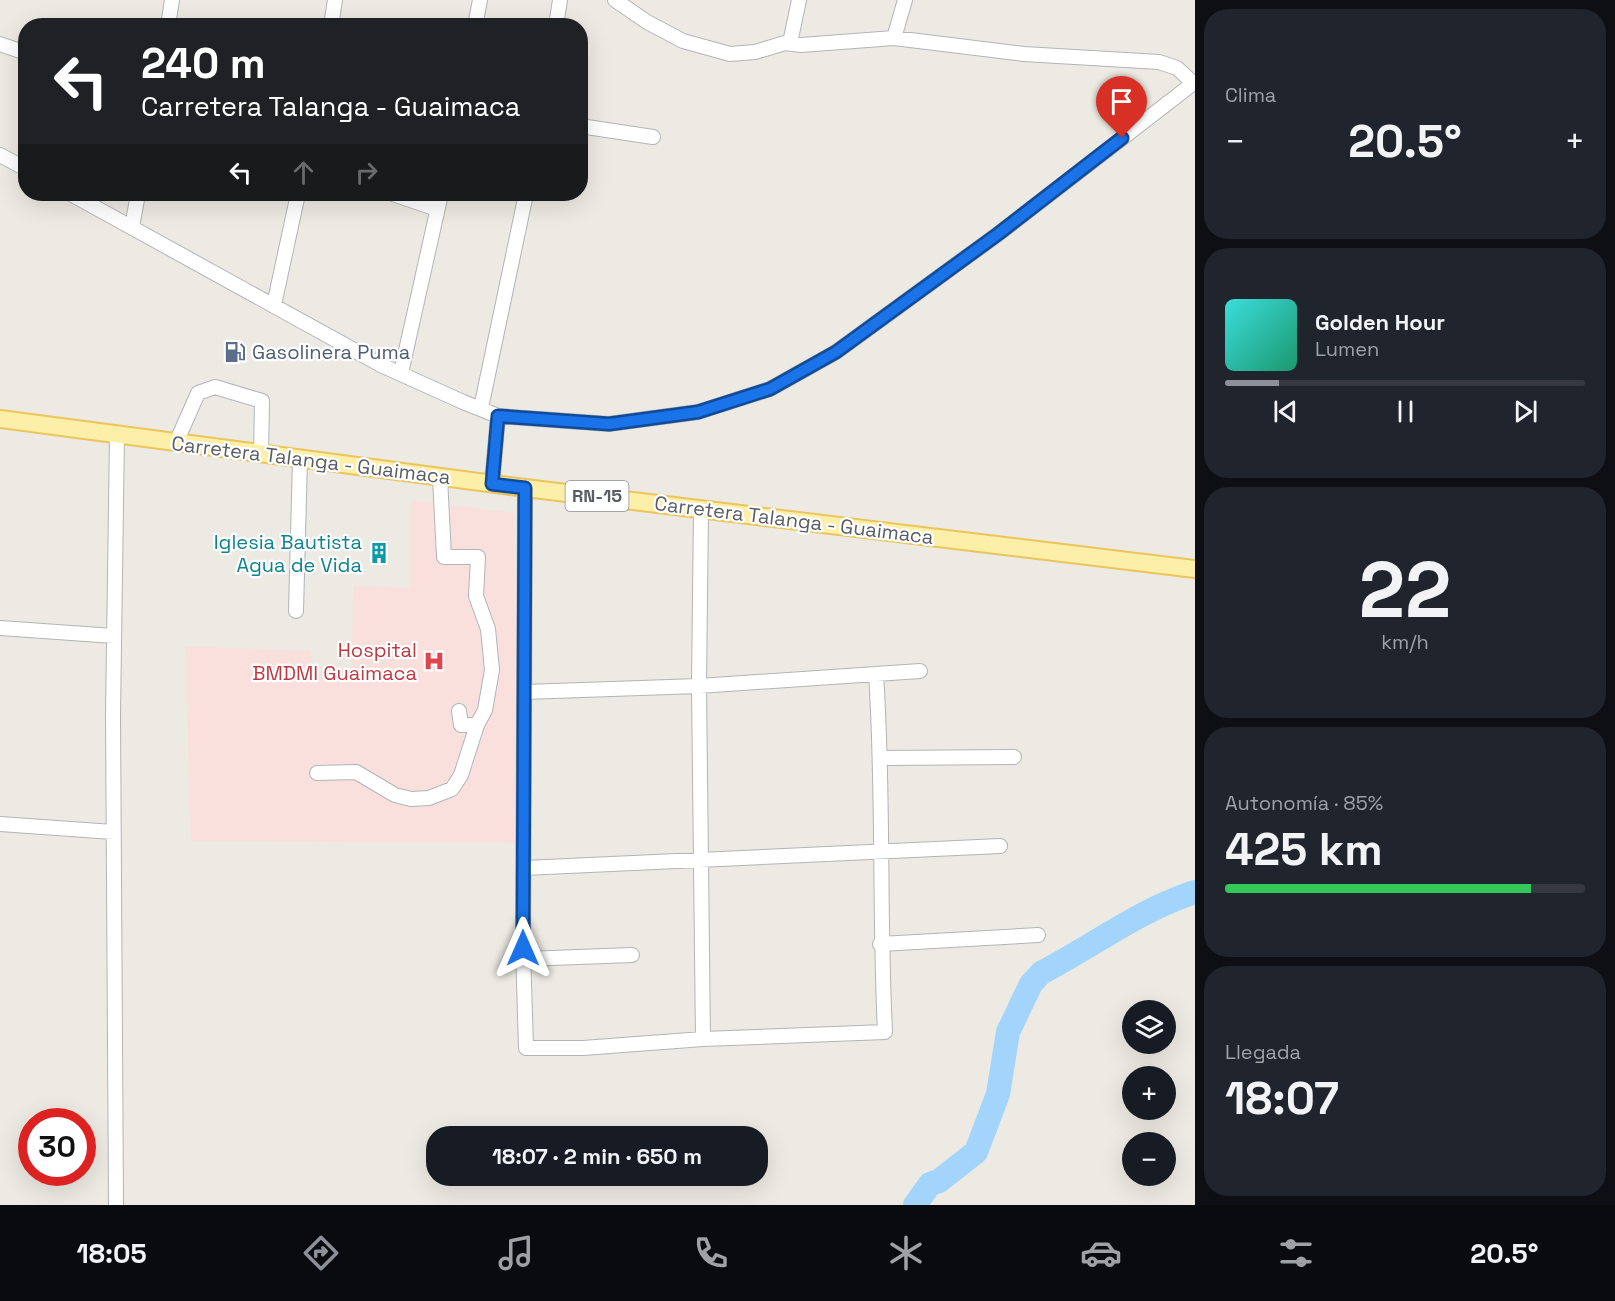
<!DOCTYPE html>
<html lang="es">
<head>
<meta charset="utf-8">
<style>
  :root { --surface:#171b24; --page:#20242c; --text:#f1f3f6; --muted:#9ea1a6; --line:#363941; --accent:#8c9099 }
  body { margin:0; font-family:"Space Grotesk",sans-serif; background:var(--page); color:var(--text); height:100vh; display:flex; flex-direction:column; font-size:22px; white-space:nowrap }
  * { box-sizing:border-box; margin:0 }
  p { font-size:20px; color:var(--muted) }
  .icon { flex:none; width:33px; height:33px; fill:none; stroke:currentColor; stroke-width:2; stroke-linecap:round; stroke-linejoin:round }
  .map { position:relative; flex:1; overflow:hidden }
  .sheet { display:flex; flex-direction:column; gap:9px; padding:9px; background:#0d0f14; width:420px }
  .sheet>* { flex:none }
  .banner { position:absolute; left:18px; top:18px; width:570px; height:183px; border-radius:24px; box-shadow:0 6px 24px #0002; background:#202124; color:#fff; overflow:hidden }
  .tools { position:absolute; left:1122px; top:1000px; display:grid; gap:12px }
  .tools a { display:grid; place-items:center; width:54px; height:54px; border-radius:50%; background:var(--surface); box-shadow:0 6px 24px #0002; font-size:30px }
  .speed { position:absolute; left:18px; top:1108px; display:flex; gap:12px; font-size:30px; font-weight:700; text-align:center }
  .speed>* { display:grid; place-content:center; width:78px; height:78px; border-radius:50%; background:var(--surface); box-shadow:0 6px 24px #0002; line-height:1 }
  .speed .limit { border:9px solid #d22; background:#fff; color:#111 }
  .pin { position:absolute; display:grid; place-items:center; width:51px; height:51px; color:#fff; margin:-62px -26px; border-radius:50% 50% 50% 0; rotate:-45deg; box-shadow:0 0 6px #0007 }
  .pin .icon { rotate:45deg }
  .me { position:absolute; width:66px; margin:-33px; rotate:0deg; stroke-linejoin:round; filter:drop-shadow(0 0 4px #0008) }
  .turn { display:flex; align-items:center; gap:21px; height:126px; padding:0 24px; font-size:27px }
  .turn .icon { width:78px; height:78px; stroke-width:2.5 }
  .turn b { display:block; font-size:42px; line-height:51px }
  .lanes { display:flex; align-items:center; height:57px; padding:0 24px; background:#0003; justify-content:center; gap:30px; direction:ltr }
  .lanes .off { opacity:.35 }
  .big { font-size:45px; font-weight:700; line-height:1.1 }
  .sheet .widget { flex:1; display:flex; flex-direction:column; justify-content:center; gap:9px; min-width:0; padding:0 21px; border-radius:24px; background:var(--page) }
  .sheet .dial { align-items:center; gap:0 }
  .dial b { font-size:78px; line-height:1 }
  .song { display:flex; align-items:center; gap:18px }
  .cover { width:72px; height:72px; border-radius:9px; background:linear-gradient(135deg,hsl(180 70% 55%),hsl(160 70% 35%)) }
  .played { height:6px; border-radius:3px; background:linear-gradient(90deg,var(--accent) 15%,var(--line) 15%) }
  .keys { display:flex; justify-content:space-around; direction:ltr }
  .heat { display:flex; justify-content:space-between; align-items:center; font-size:33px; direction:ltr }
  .charge { height:9px; border-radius:4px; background:linear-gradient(90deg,#34c759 85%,var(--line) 0) }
  .trip { position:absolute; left:426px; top:1126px; width:342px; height:60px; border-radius:24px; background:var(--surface); box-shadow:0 6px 24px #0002; font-weight:700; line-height:60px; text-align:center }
  .tabs { display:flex; height:96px; justify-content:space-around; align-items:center; background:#090b0e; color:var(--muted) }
  .tabs .icon { width:42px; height:42px }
  .tabs .current { color:var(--accent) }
  .tabs b { font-size:27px; color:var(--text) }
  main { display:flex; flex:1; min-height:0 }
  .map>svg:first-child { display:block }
</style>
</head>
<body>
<main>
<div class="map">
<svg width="1195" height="1205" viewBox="0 0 1195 1205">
  <rect width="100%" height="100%" fill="#eceae2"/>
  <path fill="#fae0dd" d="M411,500L514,513L517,843L191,841L185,646L311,651L312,672L352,674L353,586L410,588Z"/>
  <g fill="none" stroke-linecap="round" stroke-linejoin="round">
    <path stroke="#a2d4fc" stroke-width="24" d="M915,1205L930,1184L939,1181L976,1152L998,1094L1008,1032L1031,984L1041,973C1093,946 1139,910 1195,892"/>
    <defs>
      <path id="minor" d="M615,0L647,22L683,41L730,54L755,52L785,43L801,45L894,38L1024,54L1159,62L1177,68L1193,83
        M168,26L172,0
        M331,26L335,0
        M475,26L480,0
        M556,26L560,0
        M894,38L905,0
        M790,43L799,0
        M0,44L26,53
        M580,126L653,137
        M0,155L26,169
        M71,194L381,365L463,402L498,416L609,424L698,412L770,389L836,352L998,234L1195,82
        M393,194L437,209
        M132,227L138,194
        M274,305L298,194
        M401,373L441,194
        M481,408L526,194
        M176,443L198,393L215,387L262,401L261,454
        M440,477L444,557H478L476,596L488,629L492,670L485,710L477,725H461L459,711
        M492,484L498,416
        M525,488L523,948L526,1048H583L703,1039L885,1032C879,913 884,793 876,674
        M701,509L699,686L703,1039
        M296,611L300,459
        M0,628L114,636
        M524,692L699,686L920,671
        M882,758L1014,757
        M317,773L356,772L395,795L411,799L429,798L452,789L461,775L477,725
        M0,824L113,832
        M524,868L1000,846
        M880,944L1038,935
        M524,959L632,955
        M116,1205L113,715L117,435"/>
      <path id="major" d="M0,419L525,488L1195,569"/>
    </defs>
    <use href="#minor" stroke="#b2b4b9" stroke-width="16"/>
    <use href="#major" stroke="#ecc45b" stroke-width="20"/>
    <use href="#minor" stroke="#fff" stroke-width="14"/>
    <use href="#major" stroke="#fcefa7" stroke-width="16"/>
  </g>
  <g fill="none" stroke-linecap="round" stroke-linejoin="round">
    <defs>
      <path id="route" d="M523,948L525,488L492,484L498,416L609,424L698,412L770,389L836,352L998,234L1122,138"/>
    </defs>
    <use href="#route" stroke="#114b97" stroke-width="15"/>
    <use href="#route" stroke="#1a73e8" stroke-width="10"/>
  </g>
  <defs>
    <symbol id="fuel-bare" viewBox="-9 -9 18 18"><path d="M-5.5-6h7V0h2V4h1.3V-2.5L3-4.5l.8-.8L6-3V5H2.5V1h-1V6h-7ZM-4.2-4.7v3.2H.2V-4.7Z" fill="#5c6f8a" stroke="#fff" stroke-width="2.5" paint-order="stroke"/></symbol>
    <symbol id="building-bare" viewBox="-9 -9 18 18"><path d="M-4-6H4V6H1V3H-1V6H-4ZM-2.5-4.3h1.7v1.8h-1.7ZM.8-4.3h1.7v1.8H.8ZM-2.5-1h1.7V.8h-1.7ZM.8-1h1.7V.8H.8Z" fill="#0f9aa8" stroke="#fff" stroke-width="2.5" paint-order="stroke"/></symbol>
    <symbol id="hospital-bare" viewBox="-9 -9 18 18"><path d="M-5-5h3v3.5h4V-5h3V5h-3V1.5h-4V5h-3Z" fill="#e0444e" stroke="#fff" stroke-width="2.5" paint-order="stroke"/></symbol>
  </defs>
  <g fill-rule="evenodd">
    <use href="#fuel-bare" x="220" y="337" width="30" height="30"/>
    <use href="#building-bare" x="364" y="538" width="30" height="30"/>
    <use href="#hospital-bare" x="419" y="646" width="30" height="30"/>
  </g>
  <g text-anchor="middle" stroke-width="4.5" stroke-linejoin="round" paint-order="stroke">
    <rect fill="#fff" stroke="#8c8e91" stroke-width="1.5" x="565.5" y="481" width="63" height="30" rx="4.5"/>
    <g font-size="18" font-weight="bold" fill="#5a5e62">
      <text x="597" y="502">RN-15</text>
    </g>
    <g font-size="20" fill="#4e5e75" stroke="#fff" text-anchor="start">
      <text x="252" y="359">Gasolinera Puma</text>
    </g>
    <g font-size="20" fill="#5a5e62" stroke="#fff">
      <text transform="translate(311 460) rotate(7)" y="7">Carretera Talanga - Guaimaca</text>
      <text transform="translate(794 520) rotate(7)" y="7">Carretera Talanga - Guaimaca</text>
    </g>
    <g font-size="20" fill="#0d838f" stroke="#fff" text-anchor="end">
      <text x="362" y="549">Iglesia Bautista<tspan x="362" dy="23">Agua de Vida</tspan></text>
    </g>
    <g font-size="20" fill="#be3a42" stroke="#fff" text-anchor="end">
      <text x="417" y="657">Hospital<tspan x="417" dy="23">BMDMI Guaimaca</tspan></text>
    </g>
  </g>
</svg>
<div class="tools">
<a><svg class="icon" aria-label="layers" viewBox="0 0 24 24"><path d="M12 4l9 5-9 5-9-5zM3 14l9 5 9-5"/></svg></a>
<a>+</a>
<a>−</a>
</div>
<div class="speed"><div class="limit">30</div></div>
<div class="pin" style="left:1122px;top:138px;background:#d93025"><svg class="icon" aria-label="arrive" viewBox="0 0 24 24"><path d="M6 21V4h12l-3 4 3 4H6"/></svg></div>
<svg class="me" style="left:523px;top:948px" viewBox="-20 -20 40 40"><path d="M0-17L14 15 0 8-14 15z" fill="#1a73e8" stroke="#fff" stroke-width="4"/></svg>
<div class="trip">18:07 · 2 min · 650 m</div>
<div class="banner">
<div class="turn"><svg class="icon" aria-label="left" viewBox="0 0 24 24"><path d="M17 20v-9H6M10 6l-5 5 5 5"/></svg><div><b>240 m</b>Carretera Talanga - Guaimaca</div></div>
<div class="lanes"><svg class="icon" aria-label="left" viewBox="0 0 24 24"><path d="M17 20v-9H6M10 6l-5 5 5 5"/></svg><svg class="icon off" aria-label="ahead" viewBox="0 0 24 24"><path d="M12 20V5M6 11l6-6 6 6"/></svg><svg class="icon off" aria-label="right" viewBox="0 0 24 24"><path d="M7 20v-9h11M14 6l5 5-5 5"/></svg></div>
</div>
</div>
<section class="sheet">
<div class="widget"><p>Clima</p>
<div class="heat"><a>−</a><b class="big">20.5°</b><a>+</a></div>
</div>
<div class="widget">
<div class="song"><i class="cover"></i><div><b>Golden Hour</b><p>Lumen</p></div></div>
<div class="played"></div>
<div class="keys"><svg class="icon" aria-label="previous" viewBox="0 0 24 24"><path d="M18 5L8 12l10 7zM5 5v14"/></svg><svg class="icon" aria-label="pause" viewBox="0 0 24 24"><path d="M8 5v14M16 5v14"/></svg><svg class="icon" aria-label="next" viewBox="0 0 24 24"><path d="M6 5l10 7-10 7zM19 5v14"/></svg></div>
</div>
<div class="widget dial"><b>22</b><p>km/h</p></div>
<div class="widget"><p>Autonomía · 85%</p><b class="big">425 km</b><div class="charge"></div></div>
<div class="widget"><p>Llegada</p><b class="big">18:07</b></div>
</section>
</main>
<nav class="tabs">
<b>18:05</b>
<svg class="icon current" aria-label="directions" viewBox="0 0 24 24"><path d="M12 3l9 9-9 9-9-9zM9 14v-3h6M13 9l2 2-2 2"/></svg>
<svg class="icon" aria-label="music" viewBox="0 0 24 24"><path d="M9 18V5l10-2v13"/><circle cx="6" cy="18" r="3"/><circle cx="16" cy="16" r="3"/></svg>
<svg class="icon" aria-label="phone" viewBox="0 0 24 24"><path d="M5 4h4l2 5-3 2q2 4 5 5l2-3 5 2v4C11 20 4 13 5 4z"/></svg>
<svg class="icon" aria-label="climate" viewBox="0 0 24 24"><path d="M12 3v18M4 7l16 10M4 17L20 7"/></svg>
<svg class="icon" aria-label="car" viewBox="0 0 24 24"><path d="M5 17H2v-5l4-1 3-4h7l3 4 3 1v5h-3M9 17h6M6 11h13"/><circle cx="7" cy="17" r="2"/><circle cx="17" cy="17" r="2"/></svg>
<svg class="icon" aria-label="filters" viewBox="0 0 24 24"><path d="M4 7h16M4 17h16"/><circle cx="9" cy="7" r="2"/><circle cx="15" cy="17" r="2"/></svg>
<b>20.5°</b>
</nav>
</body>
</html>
